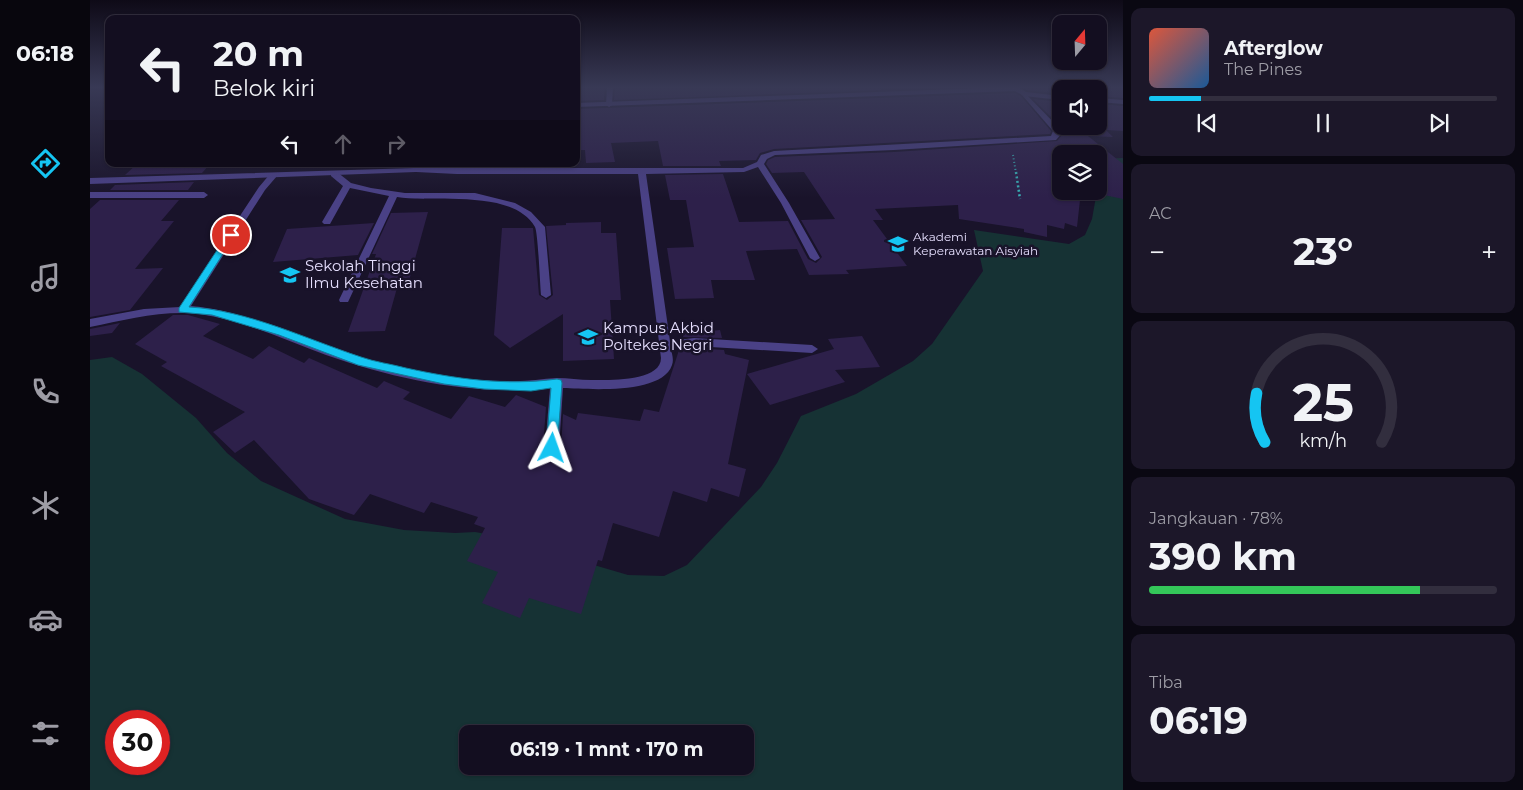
<!DOCTYPE html>
<html lang="id">
<head>
<meta charset="utf-8">
<style>
  :root { --surface:#130e20; --page:#1c1729; --text:#f1f3f6; --muted:#9d9ca5; --line:#322e3e; --accent:#15c5f2 }
  body { margin:0; font-family:Montserrat,sans-serif; background:var(--page); color:var(--text); height:100vh; display:flex; flex-direction:column; font-size:19px; white-space:nowrap }
  * { box-sizing:border-box; margin:0 }
  p { font-size:16px; color:var(--muted) }
  .icon { flex:none; width:28px; height:28px; fill:none; stroke:currentColor; stroke-width:2; stroke-linecap:round; stroke-linejoin:round }
  .map { position:relative; flex:1; overflow:hidden }
  .panel { display:flex; flex-direction:column; gap:8px; padding:8px; background:#0a0812; width:400px }
  .panel>* { flex:none }
  .hud { position:absolute; left:15px; top:15px; width:475px; height:152px; border-radius:10px; box-shadow:0 1px 4px #0004,0 0 0 1px var(--line); background:#130e20; color:var(--text); overflow:hidden }
  .needle { width:32px; rotate:19deg }
  .tools { position:absolute; left:962px; top:15px; display:grid; gap:10px }
  .tools a { display:grid; place-items:center; width:55px; height:55px; border-radius:10px; background:var(--surface); box-shadow:0 1px 4px #0004,0 0 0 1px var(--line); font-size:25px }
  .speed { position:absolute; left:15px; top:710px; display:flex; gap:10px; font-size:25px; font-weight:700; text-align:center }
  .speed>* { display:grid; place-content:center; width:65px; height:65px; border-radius:50%; background:var(--surface); box-shadow:0 1px 4px #0004,0 0 0 1px var(--line); line-height:1 }
  .speed .limit { border:8px solid #d22; background:#fff; color:#111 }
  .pin { position:absolute; display:grid; place-items:center; width:42px; height:42px; color:#fff; margin:-21px; border:2px solid #fff; border-radius:50%; box-shadow:0 1px 5px #0007 }
  .me { position:absolute; width:55px; margin:-28px; rotate:4deg; stroke-linejoin:round; filter:drop-shadow(0 0 4px #0008) }
  .turn { display:flex; align-items:center; gap:18px; height:105px; padding:0 25px; font-size:22px }
  .turn .icon { width:65px; height:65px; stroke-width:2.5 }
  .turn b { display:block; font-size:35px; line-height:42px }
  .lanes { display:flex; align-items:center; height:48px; padding:0 25px; background:#0003; justify-content:center; gap:25px; direction:ltr }
  .lanes .off { opacity:.35 }
  .big { font-size:38px; font-weight:700; line-height:1.1 }
  .panel .card { flex:1; display:flex; flex-direction:column; justify-content:center; gap:8px; min-width:0; padding:0 18px; border-radius:10px; background:var(--page) }
  .panel .dial { align-items:center; gap:0 }
  .dial svg { height:130px; overflow:visible; fill:none; stroke:var(--line); stroke-width:7; stroke-linecap:round; text-anchor:middle }
  .dial text { fill:var(--text); stroke:none }
  .song { display:flex; align-items:center; gap:15px }
  .cover { width:60px; height:60px; border-radius:8px; background:linear-gradient(135deg,hsl(10 70% 55%),hsl(210 70% 35%)) }
  .played { height:5px; border-radius:2px; background:linear-gradient(90deg,var(--accent) 15%,var(--line) 15%) }
  .keys { display:flex; justify-content:space-around; direction:ltr }
  .heat { display:flex; justify-content:space-between; align-items:center; font-size:28px; direction:ltr }
  .charge { height:8px; border-radius:4px; background:linear-gradient(90deg,#34c759 78%,var(--line) 0) }
  .trip { position:absolute; left:369px; top:725px; width:295px; height:50px; border-radius:10px; background:var(--surface); box-shadow:0 1px 4px #0004,0 0 0 1px var(--line); font-weight:700; line-height:50px; text-align:center }
  main { display:flex; flex:1; min-height:0 }
  .menu { display:flex; flex-direction:column; width:90px; justify-content:space-around; align-items:center; background:#08060d; color:var(--muted) }
  .menu .icon { width:35px; height:35px }
  .menu .on { color:var(--accent) }
  .menu b { font-size:22px; color:var(--text) }
  .map>svg:first-child { display:block }
</style>
</head>
<body>
<main>
<nav class="menu">
<b>06:18</b>
<svg class="icon on" aria-label="directions" viewBox="0 0 24 24"><path d="M12 3l9 9-9 9-9-9zM9 14v-3h6M13 9l2 2-2 2"/></svg>
<svg class="icon" aria-label="music" viewBox="0 0 24 24"><path d="M9 18V5l10-2v13"/><circle cx="6" cy="18" r="3"/><circle cx="16" cy="16" r="3"/></svg>
<svg class="icon" aria-label="phone" viewBox="0 0 24 24"><path d="M5 4h4l2 5-3 2q2 4 5 5l2-3 5 2v4C11 20 4 13 5 4z"/></svg>
<svg class="icon" aria-label="climate" viewBox="0 0 24 24"><path d="M12 3v18M4 7l16 10M4 17L20 7"/></svg>
<svg class="icon" aria-label="car" viewBox="0 0 24 24"><path d="M5 17H2v-5l4-1 3-4h7l3 4 3 1v5h-3M9 17h6M6 11h13"/><circle cx="7" cy="17" r="2"/><circle cx="17" cy="17" r="2"/></svg>
<svg class="icon" aria-label="filters" viewBox="0 0 24 24"><path d="M4 7h16M4 17h16"/><circle cx="9" cy="7" r="2"/><circle cx="15" cy="17" r="2"/></svg>
</nav>
<div class="map">
<svg width="1033" height="790" viewBox="0 0 1033 790">
  <rect width="100%" height="100%" fill="#19132a"/>
  <path fill="#163234" fill-rule="evenodd" d="M1033,158V790H0V360L22,357L52,374L106,418L137,453L171,481L255,519L314,530L365,533L385,532L402,535L538,575L574,576L597,565L671,487L687,463L711,416L766,394L823,361L842,344L893,271L884,230L979,244L995,235L1002,219L1007,191H1009V159ZM26,721H69V764H26ZM378,734H655V766H378Z"/>
  <path fill="#2d204a" d="M486,87H515L514,100L486,101Z
    M525,87H788L792,90L524,100Z
    M932,87H1033V98L1009,96V89H971V94L937,90Z
    M925,93L931,96L961,131L960,134L684,149L670,153L666,160L629,161L631,166H573L568,141L521,143L525,162L496,163L495,150H486V109Z
    M943,99L971,102V126H1009V104L1033,106V131L1016,130L1023,137L998,136L1033,164V199L995,191H1009V154H971V191H993L992,200H990L987,227L975,223L974,229L957,225V237L934,232V229L869,219L868,205L785,209L793,220H783L817,266L756,270L759,274L719,275L707,249L656,251L665,280H621L624,298L585,299L577,248L604,247L596,200H580L575,175L633,174L649,222L698,221L718,259L726,263L732,257L711,220L745,219L714,172L682,173L676,164L678,160L685,157L804,152L967,141L973,134V129Z
    M47,164H120L112,173L35,175Z
    M104,182L98,190H20L25,185Z
    M10,200H89L71,221H84L45,269L73,268L40,310L0,317V209Z
    M338,212L317,288H307L295,331L258,332L286,254H282L301,213Z
    M511,222V233H526L531,300H520L524,359L473,361V314L420,348L404,335L412,228H443L449,295L457,300L463,295L456,226L476,225V223Z
    M284,223L268,255L183,262L197,229Z
    M83,315H98L130,324L113,336L163,359L179,346L214,363L219,358L287,388L294,381L320,392L313,399L361,419L379,396L415,407L426,395L456,407L453,448L455,453L461,456L468,454L471,449L473,414L486,420L488,413L550,421L554,409L569,412L589,350L604,348L634,350L635,354L659,360L638,464L656,469L649,497L621,488L617,502L583,491L569,537L523,523L512,561L508,560L491,614L439,598L430,618L392,603L408,572L377,561L395,528L384,524L388,517L341,502L334,513L280,494L264,515L219,499L164,440L145,453L123,432L155,412L71,366L77,362L45,344Z
    M30,323L22,333L0,336V329Z
    M630,330L632,338L593,337L594,334Z
    M772,336L790,367L745,370L755,382L680,405L657,374L744,349L738,339Z"/>
  <g fill="none" stroke-linecap="round" stroke-linejoin="round">
    <path stroke="#38b2b7" stroke-width="2" stroke-dasharray="1 2.5" stroke-linecap="butt" d="M923,155L926,173"/>
    <path stroke="#38b2b7" stroke-width="2.5" stroke-dasharray="2 2.5" stroke-linecap="butt" d="M926,172L930,199"/>
    <path fill="#4a4186" fill-rule="evenodd" d="M241,172H247L261,183L281,188L315,193H385L425,203L441,212L455,227L461,295L456,298L451,295C450,284 448,233 445,227C422,188 344,203 307,197L259,300L258,302H250L249,300L299,196L260,188L240,224H234L232,222L253,186L241,176Z
      M0,192H114L118,195L114,198H0Z"/>
    <path fill="#4a4186" fill-rule="evenodd" d="M517,87H523L522,105L519,107L516,105Z
      M934,92L971,130L972,133L966,140L804,150L685,155L677,159L674,164L699,203L730,258L725,261L720,258L691,203L668,167L654,172L556,174L580,341L604,338L722,345L728,349L722,353L604,346L581,349C582,354 584,360 582,365C572,395 498,389 473,388L469,448L467,452L462,454L457,452L455,448L460,388C384,396 308,380 236,355C195,340 153,320 109,314C73,310 35,320 0,327V319L54,309L90,307L169,187L180,174H183L187,176L175,190L101,306C163,311 232,348 294,364C334,374 376,381 418,381C434,382 450,379 467,378C478,378 490,380 501,380C518,380 571,382 571,358L548,174H367L326,172L322,170L323,168H653L667,162L671,155L684,151L961,136L963,131L932,95L931,94Z"/>
    <path fill="#4a4186" fill-rule="evenodd" d="M921,87H928L936,92L971,96V100L934,96L925,91L486,107V103Z
      M1009,98L1033,100V104L1009,102Z
      M326,164H334L329,172H326L0,184V178L324,168Z"/>
  </g>
  <linearGradient id="sky" x2="0" y2="1"><stop stop-color="#0e0a17"/><stop offset="0.44" stop-color="#383955"/><stop offset="1" stop-color="#383955" stop-opacity="0"/></linearGradient>
  <rect width="1033" height="198" fill="url(#sky)"/>
  <path fill="#15c5f2" stroke="#0e809d" d="M141,232L145,235L99,307C157,310 216,339 271,357C285,362 301,364 316,368C366,379 416,386 467,379L471,380L472,383L467,452H458L456,448L461,388L441,391L394,389L354,384L268,365L189,335L122,315L89,312V308L137,235Z"/>
  <defs>
    <symbol id="university-bare" viewBox="-9 -9 18 18"><path d="M0-5L7-2L0 1L-7-2ZM-4 1L0 2.5L4 1V4Q0 6-4 4Z" fill="#15c5f2" stroke="#19132a" stroke-width="2.5" paint-order="stroke"/></symbol>
  </defs>
  <g fill-rule="evenodd">
    <use href="#university-bare" x="794" y="230" width="28" height="28"/>
    <use href="#university-bare" x="186" y="261" width="28" height="28"/>
    <use href="#university-bare" x="484" y="323" width="28" height="28"/>
  </g>
  <g text-anchor="middle" stroke-width="5" stroke-linejoin="round" paint-order="stroke">
    <g font-size="12" fill="#e5defd" stroke="#19132a" text-anchor="start">
      <text x="823" y="241">Akademi<tspan x="823" dy="14">Keperawatan Aisyiah</tspan></text>
    </g>
    <g font-size="15" fill="#e5defd" stroke="#19132a" text-anchor="start">
      <text x="215" y="271">Sekolah Tinggi<tspan x="215" dy="17">Ilmu Kesehatan</tspan></text>
      <text x="513" y="333">Kampus Akbid<tspan x="513" dy="17">Poltekes Negri</tspan></text>
    </g>
  </g>
</svg>
<div class="tools">
<a><svg class="needle" viewBox="-14 -14 28 28"><path d="M0-13l5 13h-10z" fill="#e53935"/><path d="M0 13l5-13h-10z" fill="#9d9ca5"/></svg></a>
<a><svg class="icon" aria-label="sound" viewBox="0 0 24 24"><path d="M4 9h4l5-4v14l-5-4H4zM17 9q2 3 0 6"/></svg></a>
<a><svg class="icon" aria-label="layers" viewBox="0 0 24 24"><path d="M12 4l9 5-9 5-9-5zM3 14l9 5 9-5"/></svg></a>
</div>
<div class="speed"><div class="limit">30</div></div>
<div class="pin" style="left:141px;top:235px;background:#d93025"><svg class="icon" aria-label="arrive" viewBox="0 0 24 24"><path d="M6 21V4h12l-3 4 3 4H6"/></svg></div>
<svg class="me" style="left:462px;top:448px" viewBox="-20 -20 40 40"><path d="M0-17L14 15 0 8-14 15z" fill="#15c5f2" stroke="#fff" stroke-width="4"/></svg>
<div class="trip">06:19 · 1 mnt · 170 m</div>
<div class="hud">
<div class="turn"><svg class="icon" aria-label="left" viewBox="0 0 24 24"><path d="M17 20v-9H6M10 6l-5 5 5 5"/></svg><div><b>20 m</b>Belok kiri</div></div>
<div class="lanes"><svg class="icon" aria-label="left" viewBox="0 0 24 24"><path d="M17 20v-9H6M10 6l-5 5 5 5"/></svg><svg class="icon off" aria-label="ahead" viewBox="0 0 24 24"><path d="M12 20V5M6 11l6-6 6 6"/></svg><svg class="icon off" aria-label="right" viewBox="0 0 24 24"><path d="M7 20v-9h11M14 6l5 5-5 5"/></svg></div>
</div>
</div>
<section class="panel">
<div class="card">
<div class="song"><i class="cover"></i><div><b>Afterglow</b><p>The Pines</p></div></div>
<div class="played"></div>
<div class="keys"><svg class="icon" aria-label="previous" viewBox="0 0 24 24"><path d="M18 5L8 12l10 7zM5 5v14"/></svg><svg class="icon" aria-label="pause" viewBox="0 0 24 24"><path d="M8 5v14M16 5v14"/></svg><svg class="icon" aria-label="next" viewBox="0 0 24 24"><path d="M6 5l10 7-10 7zM19 5v14"/></svg></div>
</div>
<div class="card"><p>AC</p>
<div class="heat"><a>−</a><b class="big">23°</b><a>+</a></div>
</div>
<div class="card dial"><svg viewBox="0 0 100 80">
<path d="M14 69A42 42 0 1 1 86 69"/>
<path d="M14 69A42 42 0 0 1 9 39" stroke="#15c5f2"/>
<text x="50" y="56" font-size="32" font-weight="700">25</text>
<text x="50" y="72" font-size="11">km/h</text>
</svg></div>
<div class="card"><p>Jangkauan · 78%</p><b class="big">390 km</b><div class="charge"></div></div>
<div class="card"><p>Tiba</p><b class="big">06:19</b></div>
</section>
</main>
</body>
</html>
